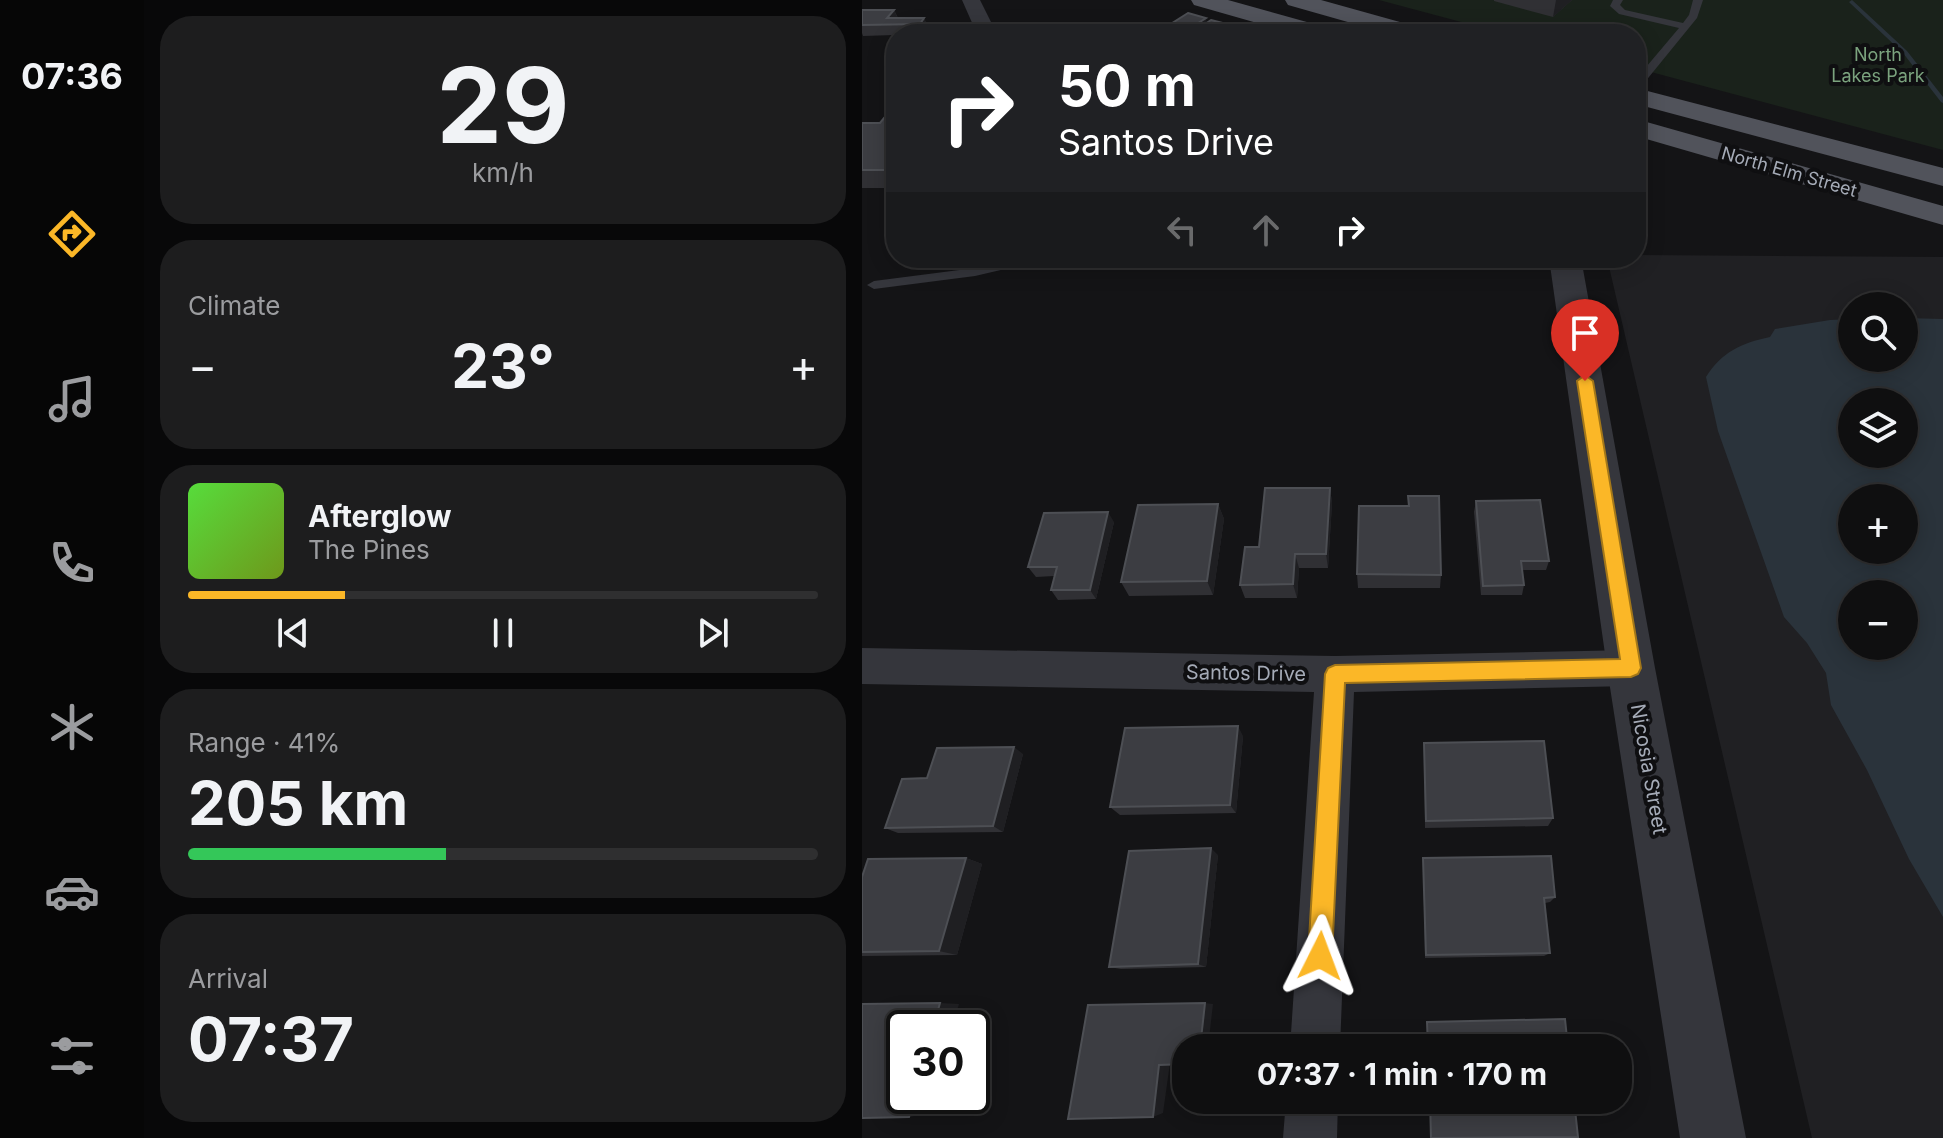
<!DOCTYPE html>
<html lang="en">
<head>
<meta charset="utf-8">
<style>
  :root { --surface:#0f0f10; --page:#1d1d1e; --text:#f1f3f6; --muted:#9b9c9f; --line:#2f2f30; --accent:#fbb727 }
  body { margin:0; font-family:Inter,sans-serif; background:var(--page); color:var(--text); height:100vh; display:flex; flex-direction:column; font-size:30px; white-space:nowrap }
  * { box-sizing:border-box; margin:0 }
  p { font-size:26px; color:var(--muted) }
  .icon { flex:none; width:44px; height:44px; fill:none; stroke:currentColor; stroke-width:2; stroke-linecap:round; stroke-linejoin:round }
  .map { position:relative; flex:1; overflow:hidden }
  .side { display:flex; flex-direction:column; gap:16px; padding:16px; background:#080809; width:718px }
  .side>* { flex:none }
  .banner { position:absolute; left:24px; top:24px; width:760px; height:244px; border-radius:32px; box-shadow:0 4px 20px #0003,0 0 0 2px var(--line); background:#202124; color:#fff; overflow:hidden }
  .controls { position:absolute; left:976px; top:292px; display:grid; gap:16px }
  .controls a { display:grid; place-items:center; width:80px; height:80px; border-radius:50%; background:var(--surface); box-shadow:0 4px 20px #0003,0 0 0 2px var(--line); font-size:40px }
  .speed { position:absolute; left:24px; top:1010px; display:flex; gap:16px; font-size:40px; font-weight:700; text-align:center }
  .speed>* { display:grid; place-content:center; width:104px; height:104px; border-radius:50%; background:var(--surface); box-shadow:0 4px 20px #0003,0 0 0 2px var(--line); line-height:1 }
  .speed .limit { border:4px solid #111; border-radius:12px; background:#fff; color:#111 }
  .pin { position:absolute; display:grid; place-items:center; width:68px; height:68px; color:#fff; margin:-82px -34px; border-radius:50% 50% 50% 0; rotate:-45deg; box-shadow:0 0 8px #0007 }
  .pin .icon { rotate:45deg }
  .me { position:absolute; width:88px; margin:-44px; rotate:3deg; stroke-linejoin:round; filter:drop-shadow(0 0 6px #0008) }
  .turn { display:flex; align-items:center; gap:28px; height:168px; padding:0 40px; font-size:36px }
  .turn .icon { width:104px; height:104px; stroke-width:2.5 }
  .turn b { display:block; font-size:56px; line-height:68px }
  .lanes { display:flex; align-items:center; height:76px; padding:0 40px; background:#0003; justify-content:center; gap:40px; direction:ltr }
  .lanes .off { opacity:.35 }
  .big { font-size:60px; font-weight:700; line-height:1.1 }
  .side .tile { flex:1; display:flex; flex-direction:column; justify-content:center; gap:12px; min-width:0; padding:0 28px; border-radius:32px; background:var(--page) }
  .side .dial { align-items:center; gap:0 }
  .dial b { font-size:104px; line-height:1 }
  .song { display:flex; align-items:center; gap:24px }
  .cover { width:96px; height:96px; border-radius:12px; background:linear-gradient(135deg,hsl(110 70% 55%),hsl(80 70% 35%)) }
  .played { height:8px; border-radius:4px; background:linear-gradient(90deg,var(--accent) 25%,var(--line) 25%) }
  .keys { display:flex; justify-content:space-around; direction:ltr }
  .heat { display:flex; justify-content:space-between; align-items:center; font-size:44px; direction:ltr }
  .charge { height:12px; border-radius:6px; background:linear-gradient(90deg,#34c759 41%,var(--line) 0) }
  .trip { position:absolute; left:310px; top:1034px; width:460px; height:80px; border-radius:32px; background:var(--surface); box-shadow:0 4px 20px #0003,0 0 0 2px var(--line); font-weight:700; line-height:80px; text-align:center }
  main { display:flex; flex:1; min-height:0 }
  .tab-bar { display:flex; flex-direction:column; width:144px; justify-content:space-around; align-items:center; background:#060606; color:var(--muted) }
  .tab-bar .icon { width:56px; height:56px }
  .tab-bar .on { color:var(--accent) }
  .tab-bar b { font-size:36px; color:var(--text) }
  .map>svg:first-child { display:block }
</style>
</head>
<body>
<main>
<nav class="tab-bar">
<b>07:36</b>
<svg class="icon on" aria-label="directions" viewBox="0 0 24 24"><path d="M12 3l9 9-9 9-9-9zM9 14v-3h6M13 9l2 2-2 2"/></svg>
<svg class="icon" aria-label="music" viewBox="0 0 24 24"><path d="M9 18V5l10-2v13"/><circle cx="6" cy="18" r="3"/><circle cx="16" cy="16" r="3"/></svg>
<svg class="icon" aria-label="phone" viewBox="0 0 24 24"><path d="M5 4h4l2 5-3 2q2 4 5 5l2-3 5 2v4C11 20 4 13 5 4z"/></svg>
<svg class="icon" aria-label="climate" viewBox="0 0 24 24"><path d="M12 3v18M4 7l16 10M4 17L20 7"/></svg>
<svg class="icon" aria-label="car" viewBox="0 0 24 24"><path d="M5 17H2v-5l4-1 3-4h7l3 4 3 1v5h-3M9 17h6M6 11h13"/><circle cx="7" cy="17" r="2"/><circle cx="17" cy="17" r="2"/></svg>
<svg class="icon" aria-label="filters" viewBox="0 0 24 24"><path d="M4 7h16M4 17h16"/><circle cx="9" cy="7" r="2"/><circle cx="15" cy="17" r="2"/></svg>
</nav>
<section class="side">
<div class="tile dial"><b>29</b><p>km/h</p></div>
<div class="tile"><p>Climate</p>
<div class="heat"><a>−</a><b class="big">23°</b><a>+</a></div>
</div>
<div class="tile">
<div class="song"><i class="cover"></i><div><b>Afterglow</b><p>The Pines</p></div></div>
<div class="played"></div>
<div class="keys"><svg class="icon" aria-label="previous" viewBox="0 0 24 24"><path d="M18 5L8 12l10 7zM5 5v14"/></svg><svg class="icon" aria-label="pause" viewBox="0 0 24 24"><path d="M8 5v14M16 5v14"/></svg><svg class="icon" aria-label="next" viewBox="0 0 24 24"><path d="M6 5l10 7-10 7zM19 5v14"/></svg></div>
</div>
<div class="tile"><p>Range · 41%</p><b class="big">205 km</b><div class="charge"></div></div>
<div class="tile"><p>Arrival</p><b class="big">07:37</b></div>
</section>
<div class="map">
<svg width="1081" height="1138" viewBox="0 0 1081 1138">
  <rect width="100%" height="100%" fill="#141416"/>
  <path fill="#202023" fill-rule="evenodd" d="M774,255L1081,257V1138H950L745,258H774ZM990,306H1042V358H990ZM990,402H1042V454H990ZM990,498H1042V550H990ZM990,594H1042V646H990Z"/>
  <path fill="#1a221b" d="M517,0H1081V150L774,68V34H644Z"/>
  <path fill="#2a333b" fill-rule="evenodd" d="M1042,318L1081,319V917L1047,859L1005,770L969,705L964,673L945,643L922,617L856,431L844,377C860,352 879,343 908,337L913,329L968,320L990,319V358H1042ZM990,402H1042V454H990ZM990,498H1042V550H990ZM990,594H1042V646H990Z"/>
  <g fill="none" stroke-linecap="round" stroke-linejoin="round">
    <path fill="#2a333b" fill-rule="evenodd" d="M990,0L1045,51L1081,97V103L1079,102L1041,53L988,3L987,2Z"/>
    <path fill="#35363c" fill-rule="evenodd" d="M751,0H761L758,5L763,10L821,23L827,15L831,0H841L835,18L778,88L774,89V79L817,28L757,14L748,6Z
      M155,258H180L178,261L113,276L12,289L5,285L12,281L113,268Z"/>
    <path fill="#35363c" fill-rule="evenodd" d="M100,0H118L135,34H115Z
      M0,648L473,656L769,650L783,655L789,668L783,681L769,686L492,692L478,1048H428L452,692L0,684Z
      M424,1100H476L475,1138H421Z"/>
    <path fill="#35363c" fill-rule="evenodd" d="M687,258H719L793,668L884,1138H818L745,668Z"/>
    <path fill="#51535b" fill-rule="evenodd" d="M329,0H366L470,29L473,34H434L332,5Z
      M423,0H459L563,29L566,34H528L426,5Z
      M774,88L1081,168V186L774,104Z
      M774,119L1081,206V225L774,136Z"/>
  </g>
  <path fill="#303034" d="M632,0H710L691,17L632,1Z
    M0,10H32L36,18H62L67,29L64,34L1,36L0,33Z
    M345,23L384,29L385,34H302L301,29Z
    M34,112V188H0V123H18Z
    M468,488L470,503L466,568H437L435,598H383L378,585L397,547Z
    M614,501L687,561L684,570H660L662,585L660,595H619L612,512Z
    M356,504L362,519L351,595L267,596L259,582Z
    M546,506L579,575L578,588H496L495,574Z
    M252,522L234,599L196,600L189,590L192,576L174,577L166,567Z
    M381,736L374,813L258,815L248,807Z
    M562,743L691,818L686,826L563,828Z
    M161,754L141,832L36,833L23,828L65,778Z
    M356,855L344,967L259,969L247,967Z
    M104,858L120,864L95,955L0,956V877Z
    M561,858L693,897L688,902L683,903L688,953L682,956L563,958Z"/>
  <path fill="#1f1f22" d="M694,0H710L691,17Z
    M32,10L37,21L25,18Z
    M62,18L67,29L64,34H63L58,24Z
    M344,18L346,29L337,28L339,34H319Z
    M468,488L470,503L466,568L464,554Z
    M356,504L362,519L351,595L345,581Z
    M246,512L252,522L234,599L228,590Z
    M433,554L437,568L435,598L431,584Z
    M376,726L381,736L374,813L368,805Z
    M152,747L161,754L141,832L131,826Z
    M349,848L356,855L344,967L336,964Z
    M104,858L120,864L95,955L77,951Z
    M78,1003L97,1004L90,1028H71Z
    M343,1003L351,1004L346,1048H338Z
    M308,1063L301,1113L291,1117L297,1065Z
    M53,1096H73L68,1113L47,1117Z"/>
  <path fill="#3c3d42" stroke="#4d4f54" stroke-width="2" d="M0,10H32L25,18H62L58,24L0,25Z
    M326,13L344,18L319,34L301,29Z
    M349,20L384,29L377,34H334L342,29L337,28Z
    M27,112H34V170H0V123H18Z
    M403,488H468L464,554H433L431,584L378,585L383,547H397Z
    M546,496H577L579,575L495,574L497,506H547Z
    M678,500L687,561H659L662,585L621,586L614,501Z
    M356,504L345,581L259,582L276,505Z
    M246,512L228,590H189L195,567H166L182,513Z
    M376,726L368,805L248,807L263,728Z
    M682,741L691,818L564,821L562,743Z
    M152,747L131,826L23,828L40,779L65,778L75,748Z
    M349,848L336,964L247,967L267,851Z
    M689,856L693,897L682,898L688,953L564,955L561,858Z
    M104,858L77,951L0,952V877L6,859Z
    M78,1003L71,1028H42V1096H53L47,1117L0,1118V1004Z
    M343,1003L338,1048H324V1064L297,1065L291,1117L206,1119L226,1005Z
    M703,1019L706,1048H566L565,1022Z
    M568,1100H712L716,1137L569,1138Z"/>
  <path fill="#fbb727" stroke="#a37719" stroke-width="2" d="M723,375L731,381L779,668L776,674L769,677L483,683L470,956L466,964L458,968L449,964L446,956L463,674L466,668L473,665L758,659L715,381Z"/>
  <g text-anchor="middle" stroke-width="8" stroke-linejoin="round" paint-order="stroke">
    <g font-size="18" fill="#7ba37e" stroke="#0f0f11">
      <text x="1016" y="61">North<tspan x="1016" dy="21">Lakes Park</tspan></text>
    </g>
    <g font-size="18" fill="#a5abb7" stroke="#0f0f11">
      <text transform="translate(927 172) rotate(16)" y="6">North Elm Street</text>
    </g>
    <g font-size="20" fill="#a5abb7" stroke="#0f0f11">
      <text transform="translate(384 673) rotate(1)" y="7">Santos Drive</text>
      <text transform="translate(787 769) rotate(80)" y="7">Nicosia Street</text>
    </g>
  </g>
</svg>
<div class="controls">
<a><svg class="icon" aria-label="search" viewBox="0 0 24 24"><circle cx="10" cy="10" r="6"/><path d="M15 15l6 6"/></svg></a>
<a><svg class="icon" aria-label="layers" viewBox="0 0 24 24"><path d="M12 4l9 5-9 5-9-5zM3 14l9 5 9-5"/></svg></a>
<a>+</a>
<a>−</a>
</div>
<div class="speed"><div class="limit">30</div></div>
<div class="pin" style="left:723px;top:381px;background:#d93025"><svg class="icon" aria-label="arrive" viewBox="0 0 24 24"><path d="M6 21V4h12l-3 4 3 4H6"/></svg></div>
<svg class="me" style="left:458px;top:956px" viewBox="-20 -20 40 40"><path d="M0-17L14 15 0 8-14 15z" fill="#fbb727" stroke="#fff" stroke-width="4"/></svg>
<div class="trip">07:37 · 1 min · 170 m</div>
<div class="banner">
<div class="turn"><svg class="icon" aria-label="right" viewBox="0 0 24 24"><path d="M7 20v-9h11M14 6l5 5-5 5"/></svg><div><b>50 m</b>Santos Drive</div></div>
<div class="lanes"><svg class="icon off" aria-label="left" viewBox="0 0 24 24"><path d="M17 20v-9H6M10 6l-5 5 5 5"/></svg><svg class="icon off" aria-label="ahead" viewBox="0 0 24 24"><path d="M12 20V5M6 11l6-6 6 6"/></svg><svg class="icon" aria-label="right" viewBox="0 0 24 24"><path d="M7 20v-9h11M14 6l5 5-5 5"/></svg></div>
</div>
</div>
</main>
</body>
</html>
